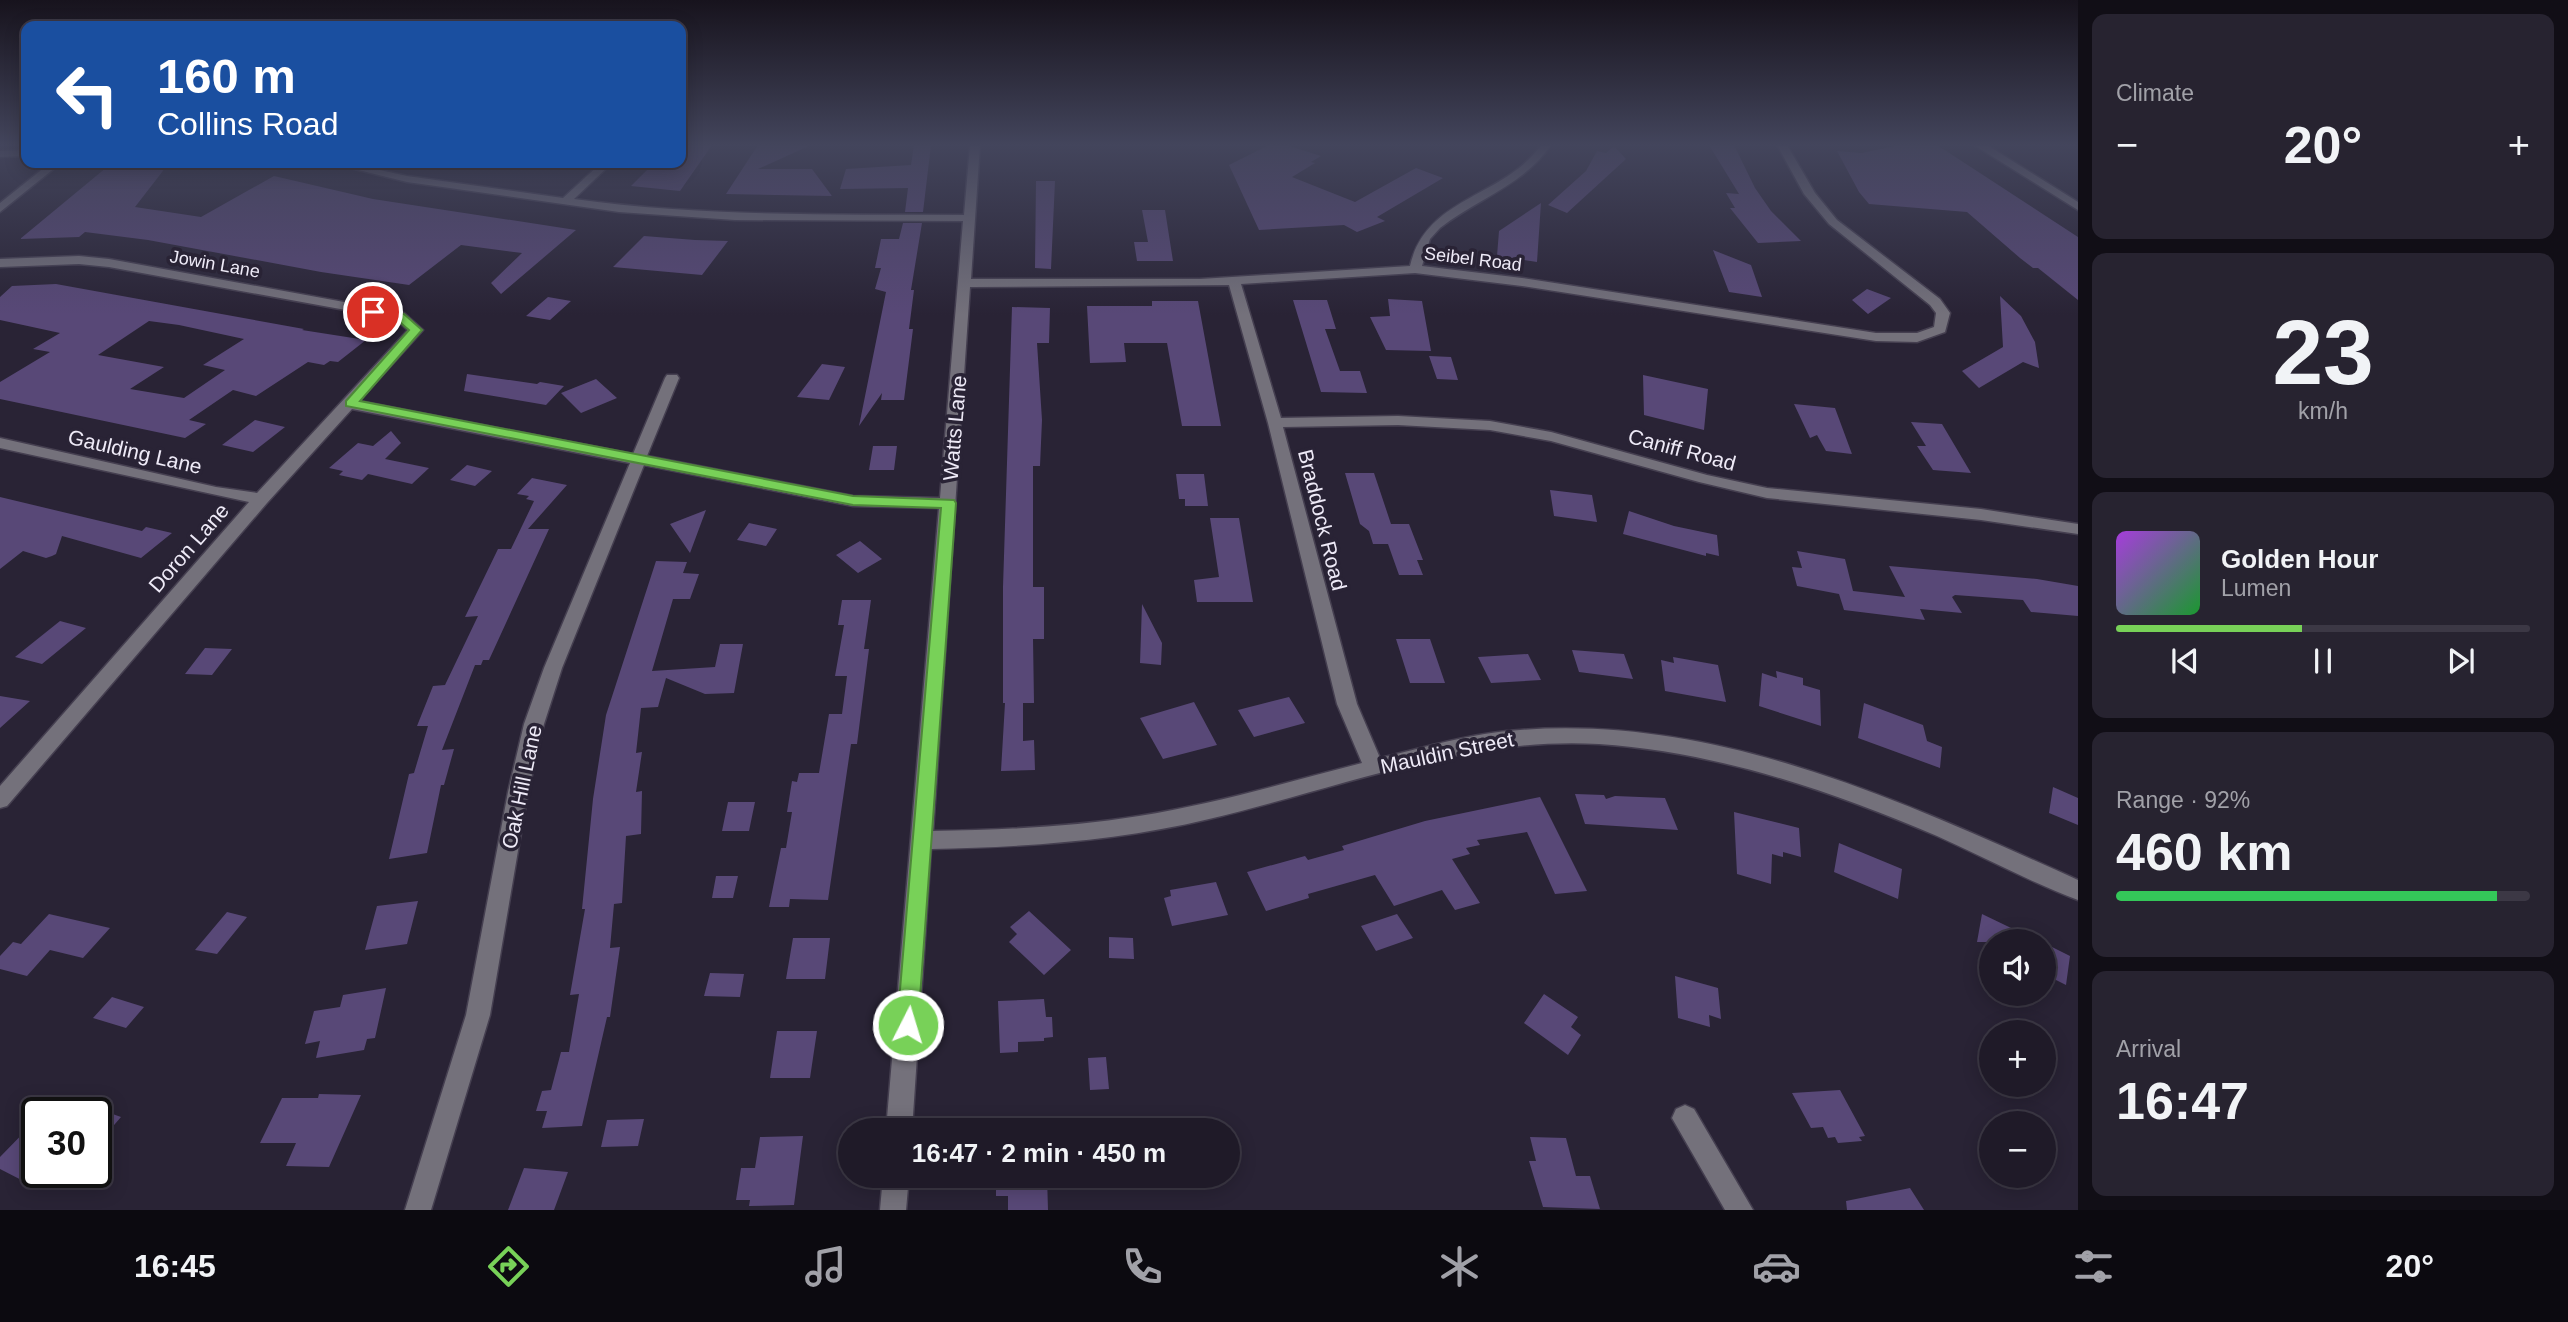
<!DOCTYPE html>
<html lang="en">
<head>
<meta charset="utf-8">
<style>
  :root { --surface:#1f1a28; --page:#272330; --text:#f1f3f6; --muted:#a1a1a8; --line:#3c3845; --accent:#78d158 }
  body { margin:0; font-family:Arial,sans-serif; background:var(--page); color:var(--text); height:100vh; display:flex; flex-direction:column; font-size:26px; white-space:nowrap }
  * { box-sizing:border-box; margin:0 }
  p { font-size:23px; color:var(--muted) }
  .icon { flex:none; width:38px; height:38px; fill:none; stroke:currentColor; stroke-width:2; stroke-linecap:round; stroke-linejoin:round }
  .map { position:relative; flex:1; overflow:hidden }
  .sheet { display:flex; flex-direction:column; gap:14px; padding:14px; background:#110e16; width:490px }
  .sheet>* { flex:none }
  .top-card { position:absolute; left:21px; top:21px; width:665px; height:147px; border-radius:14px; box-shadow:0 4px 18px #0003,0 0 0 2px var(--line); background:#1a4fa0; color:#fff; overflow:hidden }
  .buttons { position:absolute; left:1979px; top:929px; display:grid; gap:14px }
  .buttons a { display:grid; place-items:center; width:77px; height:77px; border-radius:50%; background:var(--surface); box-shadow:0 4px 18px #0003,0 0 0 2px var(--line); font-size:35px }
  .speed { position:absolute; left:21px; top:1097px; display:flex; gap:14px; font-size:35px; font-weight:700; text-align:center }
  .speed>* { display:grid; place-content:center; width:91px; height:91px; border-radius:50%; background:var(--surface); box-shadow:0 4px 18px #0003,0 0 0 2px var(--line); line-height:1 }
  .speed .limit { border:4px solid #111; border-radius:10px; background:#fff; color:#111 }
  .pin { position:absolute; display:grid; place-items:center; width:60px; height:60px; color:#fff; margin:-30px; border:4px solid #fff; border-radius:50%; box-shadow:0 2px 7px #0007 }
  .me { position:absolute; width:77px; margin:-38px; rotate:5deg; stroke-linejoin:round; filter:drop-shadow(0 0 5px #0008) }
  .turn { display:flex; align-items:center; gap:24px; height:147px; padding:0 21px; font-size:32px }
  .turn .icon { width:91px; height:91px; stroke-width:2.5 }
  .turn b { display:block; font-size:49px; line-height:60px }
  .big { font-size:52px; font-weight:800; line-height:1.1 }
  .sheet .widget { flex:1; display:flex; flex-direction:column; justify-content:center; gap:10px; min-width:0; padding:0 24px; border-radius:14px; background:var(--page) }
  .sheet .dial { align-items:center; gap:0 }
  .dial b { font-size:91px; line-height:1 }
  .song { display:flex; align-items:center; gap:21px }
  .cover { width:84px; height:84px; border-radius:10px; background:linear-gradient(135deg,hsl(280 70% 55%),hsl(130 70% 35%)) }
  .played { height:7px; border-radius:4px; background:linear-gradient(90deg,var(--accent) 45%,var(--line) 45%) }
  .keys { display:flex; justify-content:space-around; direction:ltr }
  .heat { display:flex; justify-content:space-between; align-items:center; font-size:38px; direction:ltr }
  .charge { height:10px; border-radius:5px; background:linear-gradient(90deg,#34c759 92%,var(--line) 0) }
  .trip { position:absolute; left:838px; top:1118px; width:402px; height:70px; border-radius:35px; background:var(--surface); box-shadow:0 4px 18px #0003,0 0 0 2px var(--line); font-weight:800; line-height:70px; text-align:center }
  .dock { display:flex; height:112px; justify-content:space-around; align-items:center; background:#0c0a10; color:var(--muted) }
  .dock .icon { width:49px; height:49px }
  .dock .current { color:var(--accent) }
  .dock b { font-size:32px; color:var(--text) }
  main { display:flex; flex:1; min-height:0 }
  .map>svg:first-child { display:block }
</style>
</head>
<body>
<main>
<div class="map">
<svg width="2078" height="1210" viewBox="0 0 2078 1210">
  <rect width="100%" height="100%" fill="#292335"/>
  <path fill="#584877" fill-rule="evenodd" d="M681,145H712L680,191L631,186L654,163H681Z
    M758,145H811L758,169H812L832,196L726,194Z
    M914,145H931L923,212H905L908,188L840,189L846,169L911,165Z
    M1269,145H1286L1321,156L1311,162L1315,163L1292,177L1355,202L1416,168L1443,178L1377,217L1385,221L1357,232L1344,225L1259,230L1229,165Z
    M1709,145H1734L1755,188L1771,211L1801,241L1758,243L1730,208H1735L1726,193L1739,194Z
    M1900,145H1937L2078,237V300L2038,268H2033L2020,258L1967,212L1869,204L1859,192L1837,151L1862,153Z
    M1614,146L1626,159L1567,213L1548,205L1586,171L1597,151L1606,153Z
    M152,163H169L135,207L201,217L274,176L373,199L576,230L501,294L491,283L522,253L461,245L409,285L321,272L148,240L85,232L79,237L20,239L107,167Z
    M1036,181H1055L1051,269L1035,268Z
    M1541,203L1537,262L1497,256L1499,231Z
    M1142,210H1165L1173,261H1137L1134,242H1148Z
    M903,223H922L911,290H914L909,329H913L904,400H881L882,393L859,426L886,292L875,289L881,268H875L881,239H899Z
    M644,236L695,240L728,241L702,275L613,267Z
    M1713,250L1751,265L1762,297L1729,292Z
    M56,284L304,329L302,330L366,340L338,362L330,361L324,365L308,362L256,396L233,390L189,420L206,424L185,438L0,399V382L50,352L33,349L60,333L0,320V297L12,286ZM149,321L179,325L244,339L203,365L225,370L184,398L130,389L164,367L98,355Z
    M1867,289L1891,298L1868,314L1852,300Z
    M2000,296L2021,316L2035,342L2039,368L2023,362L1979,388L1962,371L2003,347Z
    M548,297L571,301L550,320L526,316Z
    M1388,299L1422,301L1431,351L1386,350L1370,317L1390,316Z
    M1293,300H1327L1336,329H1325L1340,371H1360L1367,393L1321,392Z
    M1152,301H1198L1221,426H1182L1167,343H1124L1126,362L1090,363L1087,306H1152Z
    M1012,307L1050,308L1049,343H1037L1042,420L1040,466H1033V587H1044V639H1033L1034,703H1023V741L1034,740L1035,770L1001,771L1005,703H1003V587Z
    M1429,356L1451,357L1458,380L1437,379Z
    M822,364L845,367L829,400L797,397Z
    M467,374L537,384L540,382L564,386L546,405L464,391Z
    M1643,375L1708,389L1704,430L1644,415Z
    M596,379L617,398L581,413L561,393Z
    M1794,404L1835,408L1852,454L1826,451L1817,435L1810,438Z
    M255,420L285,427L253,452L222,445Z
    M1911,422L1942,424L1971,473L1933,470L1917,446H1926Z
    M391,431L401,443L385,459L429,468L412,484L368,474L362,480L339,475L343,471L329,468L358,443L373,446Z
    M873,446H897L894,470H869Z
    M467,465L492,471L475,486L450,480Z
    M1345,473H1374L1391,524H1409L1423,560H1417L1423,575H1399L1388,544H1373L1369,531L1360,524Z
    M1176,474H1204L1208,506H1185V499H1179Z
    M532,478L567,485L528,529H549L489,660H483L481,665H475L442,750L454,749L444,785H441L427,853L389,859L409,774L414,773L428,726H417L433,686L445,685L478,616L465,617L498,549H511L534,501L526,499L529,496L517,494Z
    M1550,490L1592,495L1597,522L1554,516Z
    M0,497L142,531L146,527L172,533L141,558L62,536L56,554L52,556L46,558L23,551L0,569Z
    M706,510L690,553L670,524Z
    M1629,511L1674,526L1717,535L1719,556L1706,553V556L1623,534Z
    M1210,518H1239L1253,602H1197L1194,580L1219,577Z
    M749,523L777,529L766,546L737,540Z
    M860,541L882,559L858,573L836,555Z
    M1797,551L1845,559L1853,591L1905,597L1889,566L2037,579L2078,586V616L2031,612L2023,600L1955,595L1952,597L1962,613L1920,609L1925,620L1844,610L1839,594L1797,586L1792,567L1802,568Z
    M656,561L687,562L683,573L699,574L690,599H673L652,671L715,667L720,644H743L734,693L705,694L666,678L658,707L641,708L636,753L642,752L636,792L642,791L641,834L626,836L622,903L614,904L610,948L620,947L610,1017H607L582,1126L542,1128L547,1111H536L542,1091L551,1090L561,1052H569L579,994L570,995L585,909H582L593,799L606,715Z
    M842,600H871L864,649H869L857,744H851L828,900L790,899L789,907H769L781,848H786L792,812H787L792,781L797,782L799,773H819L829,714H842L847,676H835L844,625H838Z
    M1142,604L1162,643L1161,665L1140,663Z
    M60,621L86,628L42,664L15,657Z
    M1396,639H1430L1445,683H1410Z
    M205,648L232,649L212,675L185,674Z
    M1572,650L1624,654L1633,679L1579,672Z
    M1528,654L1541,680L1491,683L1478,657Z
    M1673,657L1718,665L1726,702L1665,691L1661,660L1674,663Z
    M1776,671L1803,678V685L1820,690L1821,726L1759,706L1762,673L1777,678Z
    M0,696L30,701L0,728Z
    M1289,697L1305,723L1254,737L1238,710Z
    M1194,702L1217,745L1163,759L1140,718Z
    M1864,703L1923,725L1927,741L1942,747L1940,768L1858,738Z
    M2053,787L2078,798V825L2049,813Z
    M1575,794L1604,795L1606,799L1615,796L1665,798L1678,830L1585,824Z
    M1540,797L1587,891L1555,894L1527,832L1477,840L1480,845L1466,848L1470,854L1452,859L1480,903L1455,910L1442,890L1394,906L1375,875L1308,894L1309,898L1266,911L1247,872L1305,856L1308,860L1344,850L1342,846L1425,821Z
    M728,802H755L749,831H722Z
    M1734,812L1799,828L1801,857L1783,852V857L1772,854L1771,884L1737,874Z
    M1839,843L1902,869L1898,899L1834,872Z
    M716,876H738L733,898H712Z
    M1216,882L1228,915L1172,926L1164,898L1171,896L1170,890Z
    M418,901L407,944L365,950L377,906Z
    M1029,911L1071,950L1044,975L1009,942L1017,934L1010,927Z
    M227,912L247,917L217,954L195,950Z
    M49,914L110,928L83,958L50,950L27,976L0,969V956L13,942L21,944Z
    M1397,914L1413,938L1376,951L1361,926Z
    M1982,914L2040,942H1977Z
    M1109,937L1133,938L1134,959L1109,958Z
    M793,938H830L825,979H786Z
    M2044,943L2070,956L2066,985L2044,974Z
    M710,973L744,974L740,997L704,996Z
    M1675,976L1718,988L1721,1019L1709,1015L1710,1027L1678,1018Z
    M386,988L375,1038L367,1039L364,1050L316,1058L320,1041L305,1044L314,1011L340,1007L343,995Z
    M1544,994L1578,1017L1571,1027L1581,1035L1568,1055L1524,1023Z
    M112,997L144,1007L126,1028L93,1018Z
    M1044,999L1046,1017H1052L1053,1037L1044,1038V1041L1018,1042V1052L1000,1053L998,1001Z
    M777,1031H817L810,1078H770Z
    M1106,1057L1109,1089L1090,1090L1088,1058Z
    M1840,1090L1865,1136L1859,1137L1862,1141L1838,1143L1835,1137L1828,1138L1823,1127L1811,1128L1792,1093Z
    M319,1094L361,1095L329,1167L286,1166L296,1143H260L282,1098H318Z
    M96,1108L121,1117L96,1146Z
    M37,1119V1188L0,1169V1157Z
    M644,1119L638,1146L601,1147L607,1120Z
    M803,1136L794,1205L749,1206L750,1200H736L741,1168H755L760,1137Z
    M1530,1137L1566,1138L1576,1176H1590L1600,1209L1543,1207L1529,1161H1536Z
    M524,1168L568,1172L554,1210H508Z
    M996,1176H1047L1048,1210H1008V1196H996Z
    M1910,1188L1924,1210H1847L1846,1201Z"/>
  <g fill="none" stroke-linecap="round" stroke-linejoin="round">
    <defs>
      <path id="minor" d="M970,145H980L971,279H1200L1410,266C1426,196 1504,198 1541,145H1551C1524,185 1477,199 1440,228L1430,239L1422,266L1522,278L1876,333H1917L1934,327L1936,313L1930,305L1829,224L1804,194L1777,145H1787L1815,193L1837,220L1940,299L1950,313L1945,332L1917,342L1876,341L1522,286L1415,273L1241,284L1281,418L1398,416L1490,421L1551,432L1707,475L1767,488L1981,509L2078,524V534L1981,520L1767,498L1699,482L1551,441L1490,430L1398,425L1283,427L1357,704L1380,758C1426,747 1472,733 1520,730C1718,715 1902,801 2078,880V900C2030,882 1984,857 1937,836C1829,790 1717,752 1599,744C1466,736 1337,789 1209,819C1118,841 1025,847 931,849L912,1130H886L939,508L853,506L644,465L562,668L544,724L528,792L490,1015L431,1210H405L466,1015L508,792L524,724L544,668L630,463L352,409L267,503L7,806L0,808V786L249,502L0,448V438L216,487L257,493L408,330L395,319L109,267L79,264L0,267V259L79,256L109,259L404,313L423,330L359,401L633,454L665,378L667,375H677L679,378L647,456L853,496L940,498L963,221L735,220L619,212L407,182L330,163H348L407,176L563,198L601,163H612L574,199C703,217 834,214 964,215ZM1229,285L1268,423L1337,704L1362,763C1288,782 1215,804 1139,816C1071,827 1002,830 933,831L970,287Z
        M1974,145H1987L2078,202V210Z
        M26,150V156L0,157V151Z
        M50,163H61L0,212V203Z
        M1685,1105L1694,1109L1753,1210H1725L1672,1118L1676,1109Z
        M883,1176H909L906,1210H880Z"/>
    </defs>
    <use href="#minor" stroke="#453f50" stroke-width="3"/>
    <use href="#minor" fill="#74717b" fill-rule="evenodd"/>
  </g>
  <linearGradient id="sky" x2="0" y2="1"><stop stop-color="#17131d"/><stop offset="0.46" stop-color="#43455c"/><stop offset="1" stop-color="#43455c" stop-opacity="0"/></linearGradient>
  <rect width="2078" height="315" fill="url(#sky)"/>
  <path fill="#78d158" stroke="#4e8839" stroke-width="2" d="M373,308L404,314L422,330L360,401L853,496L954,500L956,503L918,1025L915,1032L908,1036L900,1032L897,1025L941,508L853,505L346,406V401L409,330L396,319L369,314V309Z"/>
  <g text-anchor="middle" stroke-width="7" stroke-linejoin="round" paint-order="stroke">
    <g font-size="18" fill="#eeeaf7" stroke="#292335">
      <text transform="translate(1473 259) rotate(7)" y="6">Seibel Road</text>
      <text transform="translate(215 264) rotate(10)" y="6">Jowin Lane</text>
    </g>
    <g font-size="21" fill="#eeeaf7" stroke="#292335">
      <text transform="translate(955 428) rotate(-85)" y="7">Watts Lane</text>
      <text transform="translate(1682 450) rotate(15)" y="7">Caniff Road</text>
      <text transform="translate(135 452) rotate(13)" y="7">Gaulding Lane</text>
      <text transform="translate(1322 520) rotate(76)" y="7">Braddock Road</text>
      <text transform="translate(189 548) rotate(-49)" y="7">Doron Lane</text>
      <text transform="translate(1447 753) rotate(-12)" y="7">Mauldin Street</text>
      <text transform="translate(522 787) rotate(-78)" y="7">Oak Hill Lane</text>
    </g>
  </g>
</svg>
<div class="buttons">
<a><svg class="icon" aria-label="sound" viewBox="0 0 24 24"><path d="M4 9h4l5-4v14l-5-4H4zM17 9q2 3 0 6"/></svg></a>
<a>+</a>
<a>−</a>
</div>
<div class="speed"><div class="limit">30</div></div>
<div class="pin" style="left:373px;top:312px;background:#d93025"><svg class="icon" aria-label="arrive" viewBox="0 0 24 24"><path d="M6 21V4h12l-3 4 3 4H6"/></svg></div>
<svg class="me" style="left:908px;top:1025px" viewBox="-20 -20 40 40"><circle r="17" fill="#78d158" stroke="#fff" stroke-width="3"/><path d="M0-11L8 9 0 5-8 9z" fill="#fff"/></svg>
<div class="trip">16:47 · 2 min · 450 m</div>
<div class="top-card">
<div class="turn"><svg class="icon" aria-label="left" viewBox="0 0 24 24"><path d="M17 20v-9H6M10 6l-5 5 5 5"/></svg><div><b>160 m</b>Collins Road</div></div>
</div>
</div>
<section class="sheet">
<div class="widget"><p>Climate</p>
<div class="heat"><a>−</a><b class="big">20°</b><a>+</a></div>
</div>
<div class="widget dial"><b>23</b><p>km/h</p></div>
<div class="widget">
<div class="song"><i class="cover"></i><div><b>Golden Hour</b><p>Lumen</p></div></div>
<div class="played"></div>
<div class="keys"><svg class="icon" aria-label="previous" viewBox="0 0 24 24"><path d="M18 5L8 12l10 7zM5 5v14"/></svg><svg class="icon" aria-label="pause" viewBox="0 0 24 24"><path d="M8 5v14M16 5v14"/></svg><svg class="icon" aria-label="next" viewBox="0 0 24 24"><path d="M6 5l10 7-10 7zM19 5v14"/></svg></div>
</div>
<div class="widget"><p>Range · 92%</p><b class="big">460 km</b><div class="charge"></div></div>
<div class="widget"><p>Arrival</p><b class="big">16:47</b></div>
</section>
</main>
<nav class="dock">
<b>16:45</b>
<svg class="icon current" aria-label="directions" viewBox="0 0 24 24"><path d="M12 3l9 9-9 9-9-9zM9 14v-3h6M13 9l2 2-2 2"/></svg>
<svg class="icon" aria-label="music" viewBox="0 0 24 24"><path d="M9 18V5l10-2v13"/><circle cx="6" cy="18" r="3"/><circle cx="16" cy="16" r="3"/></svg>
<svg class="icon" aria-label="phone" viewBox="0 0 24 24"><path d="M5 4h4l2 5-3 2q2 4 5 5l2-3 5 2v4C11 20 4 13 5 4z"/></svg>
<svg class="icon" aria-label="climate" viewBox="0 0 24 24"><path d="M12 3v18M4 7l16 10M4 17L20 7"/></svg>
<svg class="icon" aria-label="car" viewBox="0 0 24 24"><path d="M5 17H2v-5l4-1 3-4h7l3 4 3 1v5h-3M9 17h6M6 11h13"/><circle cx="7" cy="17" r="2"/><circle cx="17" cy="17" r="2"/></svg>
<svg class="icon" aria-label="filters" viewBox="0 0 24 24"><path d="M4 7h16M4 17h16"/><circle cx="9" cy="7" r="2"/><circle cx="15" cy="17" r="2"/></svg>
<b>20°</b>
</nav>
</body>
</html>
